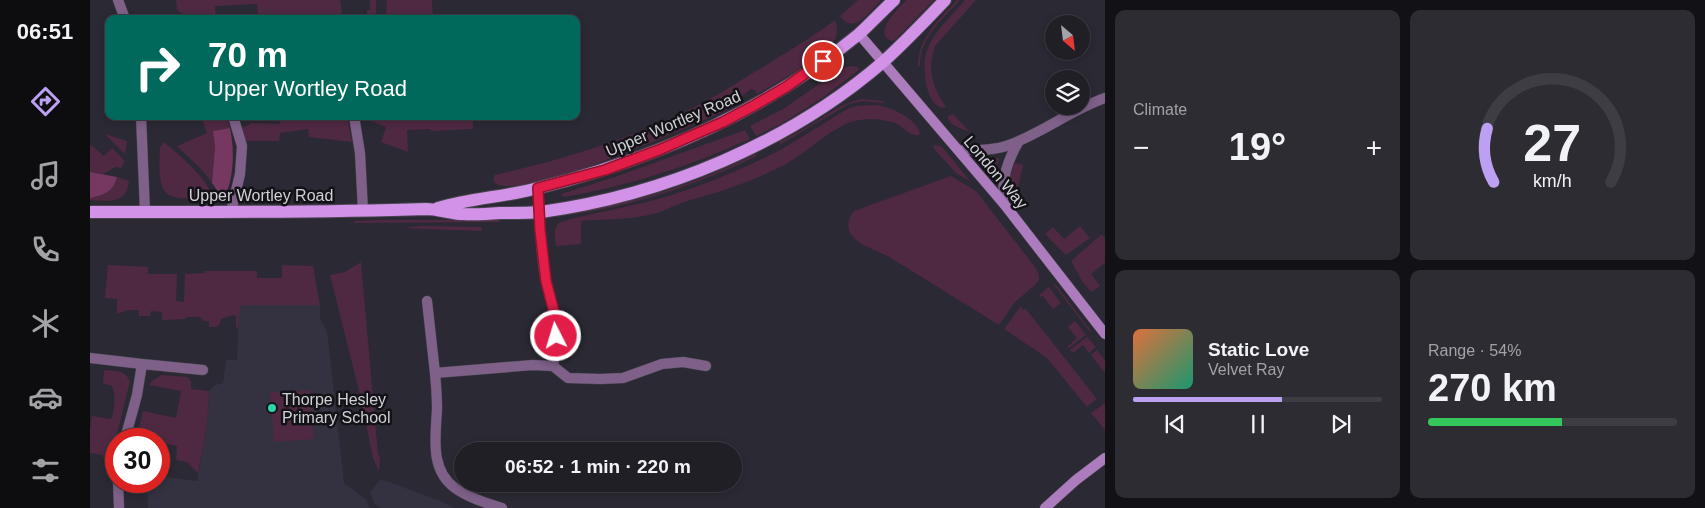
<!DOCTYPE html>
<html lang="en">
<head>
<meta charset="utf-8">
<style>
  :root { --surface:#201f26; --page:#2d2c32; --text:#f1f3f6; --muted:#a2a2a7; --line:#3d3d43; --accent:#bca0f2 }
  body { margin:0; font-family:Helvetica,sans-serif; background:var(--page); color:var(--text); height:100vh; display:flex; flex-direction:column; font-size:19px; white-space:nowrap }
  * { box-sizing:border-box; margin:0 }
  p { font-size:16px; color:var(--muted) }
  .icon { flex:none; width:28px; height:28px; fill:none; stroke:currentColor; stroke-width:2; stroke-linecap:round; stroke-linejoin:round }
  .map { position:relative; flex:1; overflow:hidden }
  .sheet { display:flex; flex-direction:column; gap:10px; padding:10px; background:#121115; width:600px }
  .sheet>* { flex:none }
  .banner { position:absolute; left:15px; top:15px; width:475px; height:105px; border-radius:10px; box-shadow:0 2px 8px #0003,0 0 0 1px var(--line); background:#00695c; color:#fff; overflow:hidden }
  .needle { width:32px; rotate:152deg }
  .controls { position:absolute; left:955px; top:15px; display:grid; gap:10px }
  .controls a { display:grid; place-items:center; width:45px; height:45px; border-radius:50%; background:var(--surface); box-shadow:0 2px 8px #0003,0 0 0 1px var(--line); font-size:25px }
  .speed { position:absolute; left:15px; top:428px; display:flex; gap:10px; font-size:25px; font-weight:700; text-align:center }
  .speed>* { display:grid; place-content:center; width:65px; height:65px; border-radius:50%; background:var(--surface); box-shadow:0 2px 8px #0003,0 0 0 1px var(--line); line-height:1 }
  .speed .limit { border:8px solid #d22; background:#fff; color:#111 }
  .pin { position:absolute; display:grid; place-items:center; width:42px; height:42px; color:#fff; margin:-21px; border:2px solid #fff; border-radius:50%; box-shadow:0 1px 5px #0007 }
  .me { position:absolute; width:55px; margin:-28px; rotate:355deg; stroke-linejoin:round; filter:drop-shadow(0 0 4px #0008) }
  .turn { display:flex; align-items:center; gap:18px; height:105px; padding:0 20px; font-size:22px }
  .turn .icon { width:65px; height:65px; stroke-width:2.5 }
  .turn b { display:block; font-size:35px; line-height:42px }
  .big { font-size:38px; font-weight:700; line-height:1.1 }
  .sheet .widget { flex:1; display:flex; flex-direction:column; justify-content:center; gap:8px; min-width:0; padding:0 18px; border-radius:10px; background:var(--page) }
  .sheet .dial { align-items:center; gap:0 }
  .dial svg { height:130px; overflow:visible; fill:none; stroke:var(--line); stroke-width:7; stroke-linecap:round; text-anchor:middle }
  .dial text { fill:var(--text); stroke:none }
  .song { display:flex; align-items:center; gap:15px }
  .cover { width:60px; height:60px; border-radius:8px; background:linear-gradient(135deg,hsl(20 70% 55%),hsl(160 70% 35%)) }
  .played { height:5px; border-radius:2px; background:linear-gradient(90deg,var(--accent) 60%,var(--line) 60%) }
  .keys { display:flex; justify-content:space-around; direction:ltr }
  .heat { display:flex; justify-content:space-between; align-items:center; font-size:28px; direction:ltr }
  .charge { height:8px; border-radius:4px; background:linear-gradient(90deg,#34c759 54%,var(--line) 0) }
  .sheet .tiles { flex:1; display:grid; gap:10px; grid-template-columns:repeat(2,1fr) }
  .trip { position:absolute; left:364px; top:442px; width:288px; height:50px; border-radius:25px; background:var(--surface); box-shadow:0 2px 8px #0003,0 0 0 1px var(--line); font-weight:700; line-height:50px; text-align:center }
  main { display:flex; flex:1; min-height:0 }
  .menu { display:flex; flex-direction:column; width:90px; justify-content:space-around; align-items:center; background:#0d0c0f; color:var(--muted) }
  .menu .icon { width:35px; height:35px }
  .menu .current { color:var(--accent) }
  .menu b { font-size:22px; color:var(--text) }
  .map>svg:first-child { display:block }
</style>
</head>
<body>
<main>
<nav class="menu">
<b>06:51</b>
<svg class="icon current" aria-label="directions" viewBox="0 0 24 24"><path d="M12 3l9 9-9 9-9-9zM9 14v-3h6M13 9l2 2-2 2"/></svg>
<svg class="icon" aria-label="music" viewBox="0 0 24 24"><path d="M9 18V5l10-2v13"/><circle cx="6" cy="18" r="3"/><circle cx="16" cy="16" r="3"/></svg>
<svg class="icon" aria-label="phone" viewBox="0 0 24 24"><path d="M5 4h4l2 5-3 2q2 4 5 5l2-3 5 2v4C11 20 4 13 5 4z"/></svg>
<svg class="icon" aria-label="climate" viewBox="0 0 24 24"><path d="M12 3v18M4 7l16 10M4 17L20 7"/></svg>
<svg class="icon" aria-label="car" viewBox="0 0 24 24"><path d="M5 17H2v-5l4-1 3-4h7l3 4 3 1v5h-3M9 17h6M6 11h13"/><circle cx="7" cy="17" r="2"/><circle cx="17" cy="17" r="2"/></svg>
<svg class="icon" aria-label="filters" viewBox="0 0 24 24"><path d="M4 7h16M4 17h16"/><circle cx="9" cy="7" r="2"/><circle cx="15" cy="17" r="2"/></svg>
</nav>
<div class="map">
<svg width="1015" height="508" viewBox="0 0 1015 508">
  <rect width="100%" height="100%" fill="#2b2933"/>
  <path fill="#343141" d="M149,305H230V318L237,331L254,483L277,500L278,506L281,508H58L57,481H69V476L107,481L117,425L119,391L125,385L133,383L136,360H147Z
    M291,479L353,502L364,508H291L284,503L280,492Z"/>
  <path fill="#4f2942" d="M86,0H250L252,12L246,19H168L167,4L125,6L126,19H95L93,14L87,10Z
    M280,0H286V19H277V10H280Z
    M297,0H342L343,19H296Z
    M768,0H791C779,12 765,36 750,16Z
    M817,0H844L805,40L802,41C781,34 809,7 817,0Z
    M867,0H870C853,19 829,38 830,66H828C828,38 849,20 867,0Z
    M875,0H886L845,46C837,69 842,87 856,107L853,108C844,106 839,96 837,88C827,43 849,31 875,0Z
    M745,20C747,26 748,32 745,39C736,55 685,84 667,94L665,90L661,89L651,97L642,102L643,107C612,121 425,206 404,182V175C477,159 550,136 616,101C637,90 657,76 678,64C700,50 724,36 745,20Z
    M763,66L768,67L769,70L732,98L691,124L666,136L660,126L693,109L754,67Z
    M772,99L794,101V103L773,101L759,104L691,144L689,142C701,136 712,130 724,123C741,112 752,103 772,99Z
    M785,105C799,106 826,118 830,133L828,135C820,136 815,129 809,125C796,119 778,118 764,121C745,125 714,155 694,165C662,182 629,192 594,202C582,206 571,213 559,215C537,220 513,219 491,221V244L466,246C465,238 463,230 468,224C473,219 541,206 553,203C601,191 648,172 692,149C714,136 736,122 757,109L766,106Z
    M863,114L880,132L867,127L861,123L857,117Z
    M111,116H136L140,128L123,131L125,147L122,183L111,169L87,146L117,133Z
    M191,116H257L262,142L219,137L218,129L190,133L189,141H155L152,128L162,123L190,124Z
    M268,116H383V129L341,131V129L317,130L318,152L291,142L296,127L279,120H269Z
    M655,130L660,139C600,166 539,186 474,197L471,194L525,177Z
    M15,134L37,141L35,155V154Z
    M74,142C93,158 115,176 124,199C113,199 93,199 84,197C65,193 70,161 70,147Z
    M1,145L14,156L22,148L35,161L31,168L26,167L13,174L0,172V147Z
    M845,145L850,146L854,149L880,181L867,174L845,150L843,146Z
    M666,154L667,156C607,185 544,206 478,215L476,214C496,208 519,207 540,201C584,190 626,174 666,154Z
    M889,157L909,158L905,175H901L888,159Z
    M925,163L933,165L927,192L922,195C917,185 920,173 925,163Z
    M861,176L886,191L945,267L949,275V280L945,285L925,302L909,325C873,303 837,280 801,258C791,252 771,246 764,238C756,230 757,219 764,211Z
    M27,177L39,181C36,205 19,201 0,200V198C12,196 24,189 27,177Z
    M289,220H409L411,222L264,223L265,221Z
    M331,226L392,227V231L312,228Z
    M990,226L1000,238L976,255L955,234L963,227L974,239Z
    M1012,234L1015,238V263L1001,274L1010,286L1001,292L992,281L981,261Z
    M271,262L288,455L290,456L289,471L283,458L271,399L240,275L255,272Z
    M18,265L58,267V274H87L86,301L94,302L95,274L115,273V271H167V278H192V265L223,266L230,305H150L148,330L146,326V316L143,315L131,319L130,324L126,327H119V321H114L110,317H96V319L72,320V312L61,311L60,316H49V310H38L27,314V299L15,298Z
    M963,284L966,285L1001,331L1000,332Z
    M959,287L971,303L963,309L953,296L951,297L949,295Z
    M931,306L933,310L936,309L1007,399L997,407L956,357L914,329Z
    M985,321L996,335L979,348L977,347L987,338L978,327Z
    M997,337L1006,347L999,353L993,345L983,353L980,350Z
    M1007,350L1015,360V373L1001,355Z
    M14,370C25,371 35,370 40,381L27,434L21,468H19L12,455L0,453V430L2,416L21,419C25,408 26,396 22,386L13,383Z
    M72,375L97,377L101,381V389L119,391L117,425L108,473L97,462L86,460L87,446L69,442V439H46L53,411L86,418L91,391L59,385L63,380Z
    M220,390L224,439L184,442L180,392Z
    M1015,403V430L1001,413Z
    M41,481H57V491L43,488L41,486Z"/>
  <path fill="#763861" d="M140,128C145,153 144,176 134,200L122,183L125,147L123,131Z
    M0,172L27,177C23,192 14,195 0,198Z"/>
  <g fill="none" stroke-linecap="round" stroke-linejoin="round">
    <defs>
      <path id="street" d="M28,0L35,19
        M51,116L55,212
        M264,116L270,153L273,211
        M869,150C885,150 903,151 919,145C952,133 981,110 1015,98
        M448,188C450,219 450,251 456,282C458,290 461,299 463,308C466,327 467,347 463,366
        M914,204C911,180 917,161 929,141
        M141,212L150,174L152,146L143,116
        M337,301L345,373
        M0,358L52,364L47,395L35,439
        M52,364L113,370
        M28,481L29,508
        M412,508C396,503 379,498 365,488C339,469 346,436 347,408C347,396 346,384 345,373L443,365L463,366L478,378L510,379L533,378L572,364L593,362L616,366"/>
      <path id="secondary" d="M769,34L914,204L1015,334
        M955,508L986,480L1015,458"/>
      <path id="primary" d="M348,208C381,198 415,197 448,188C564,159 676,111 769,34C781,23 792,11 804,0
        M0,212C112,212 224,213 336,209C349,209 361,214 373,214C385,215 398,214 410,213C423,213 438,213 451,212C574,195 699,143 793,62C815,42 835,21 855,0"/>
    </defs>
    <use href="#street" stroke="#46444d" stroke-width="11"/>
    <use href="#secondary" stroke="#46444d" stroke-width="11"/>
    <use href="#primary" stroke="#46444d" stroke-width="14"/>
    <use href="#street" stroke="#7e6089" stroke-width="10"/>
    <use href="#secondary" stroke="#ad7cbe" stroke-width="10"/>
    <use href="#primary" stroke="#d292e8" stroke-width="12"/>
  </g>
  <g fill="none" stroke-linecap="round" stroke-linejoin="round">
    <defs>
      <path id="route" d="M466,336L463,308L456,281L450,230L448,188L515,170L569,150L633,122L665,105L696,87L733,61"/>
    </defs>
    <use href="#route" stroke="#92132f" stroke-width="12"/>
    <use href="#route" stroke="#e11d48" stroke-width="9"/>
  </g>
  <circle fill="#30d4a9" stroke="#131317" stroke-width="2" cx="182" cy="408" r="5"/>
  <g text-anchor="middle" stroke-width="5" stroke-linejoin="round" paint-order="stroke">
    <g font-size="16" fill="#d1d0d7" stroke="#131317">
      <text transform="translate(583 123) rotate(-23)" y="6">Upper Wortley Road</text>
      <text transform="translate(906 172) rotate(50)" y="6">London Way</text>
      <text x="171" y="201">Upper Wortley Road</text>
    </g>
    <g font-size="16" fill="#d1d0d7" stroke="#131317" text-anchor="start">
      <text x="192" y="405">Thorpe Hesley<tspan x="192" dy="18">Primary School</tspan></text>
    </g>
  </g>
</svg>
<div class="controls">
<a><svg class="needle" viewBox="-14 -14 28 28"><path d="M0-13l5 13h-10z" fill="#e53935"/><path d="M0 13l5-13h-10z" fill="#a2a2a7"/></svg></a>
<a><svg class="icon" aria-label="layers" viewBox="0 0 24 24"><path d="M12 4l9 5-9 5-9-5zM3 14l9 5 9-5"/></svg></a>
</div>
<div class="speed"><div class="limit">30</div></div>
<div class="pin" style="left:733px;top:61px;background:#d93025"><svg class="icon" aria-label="arrive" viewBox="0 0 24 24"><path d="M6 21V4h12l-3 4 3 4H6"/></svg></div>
<svg class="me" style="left:466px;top:336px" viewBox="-20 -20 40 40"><circle r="17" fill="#e11d48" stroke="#fff" stroke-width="3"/><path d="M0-11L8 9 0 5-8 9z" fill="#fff"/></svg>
<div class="trip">06:52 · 1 min · 220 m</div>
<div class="banner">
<div class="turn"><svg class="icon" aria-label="right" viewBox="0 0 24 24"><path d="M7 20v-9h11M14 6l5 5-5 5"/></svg><div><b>70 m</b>Upper Wortley Road</div></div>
</div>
</div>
<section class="sheet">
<div class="tiles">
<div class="widget"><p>Climate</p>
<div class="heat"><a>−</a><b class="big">19°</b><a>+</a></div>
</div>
<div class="widget dial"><svg viewBox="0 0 100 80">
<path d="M14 69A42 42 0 1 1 86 69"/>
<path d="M14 69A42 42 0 0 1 10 36" stroke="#bca0f2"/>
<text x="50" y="56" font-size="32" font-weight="700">27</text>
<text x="50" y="72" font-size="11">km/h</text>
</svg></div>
<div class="widget">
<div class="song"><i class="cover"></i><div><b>Static Love</b><p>Velvet Ray</p></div></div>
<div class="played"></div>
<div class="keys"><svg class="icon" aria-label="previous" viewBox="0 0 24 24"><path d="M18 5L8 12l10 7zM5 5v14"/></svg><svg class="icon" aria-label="pause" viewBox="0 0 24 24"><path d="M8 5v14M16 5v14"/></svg><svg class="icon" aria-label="next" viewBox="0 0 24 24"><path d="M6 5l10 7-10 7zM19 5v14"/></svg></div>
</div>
<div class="widget"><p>Range · 54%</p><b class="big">270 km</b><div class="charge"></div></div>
</div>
</section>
</main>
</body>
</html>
